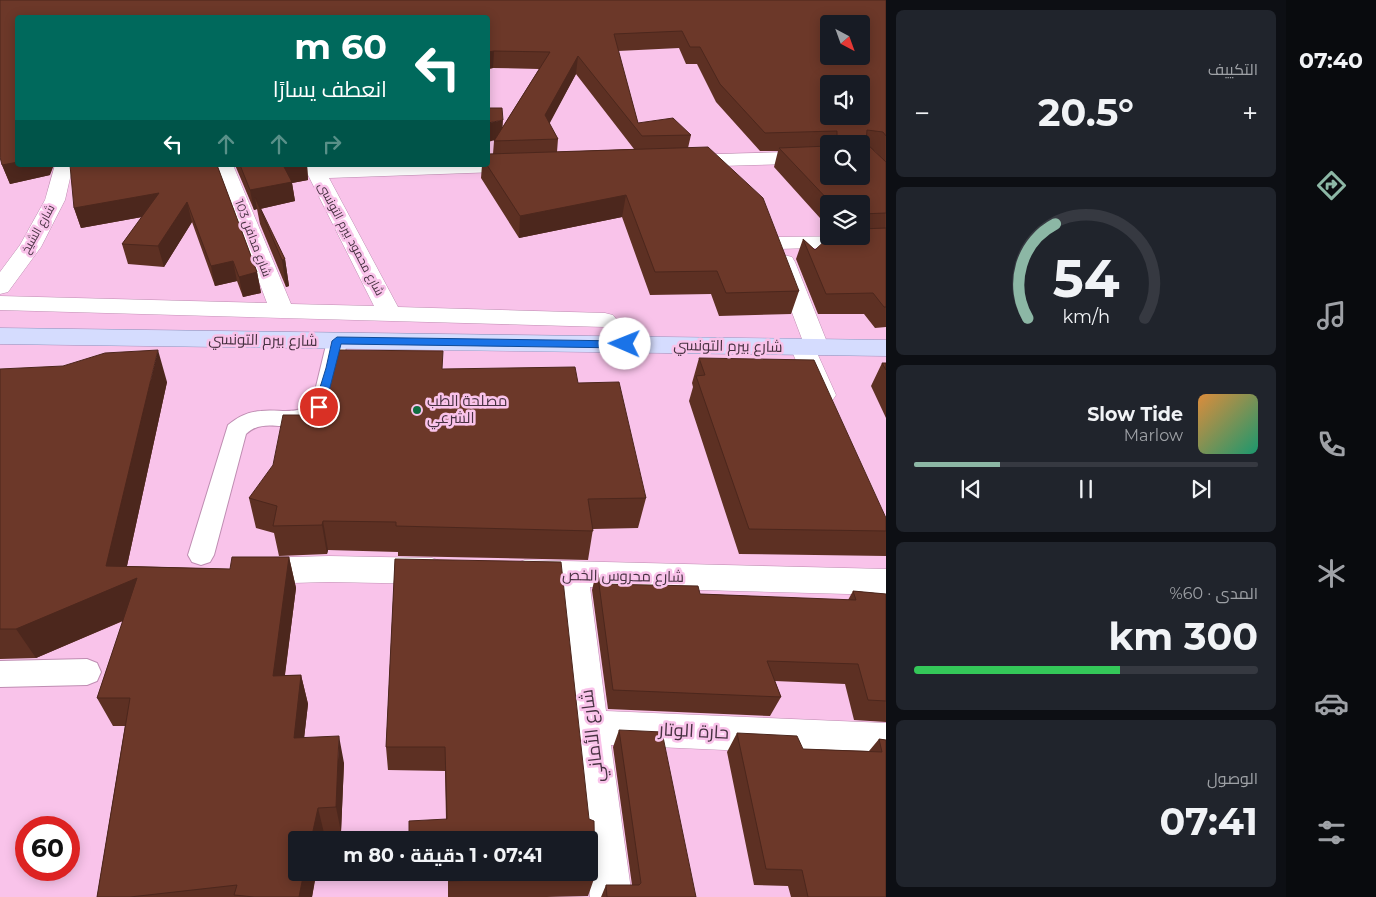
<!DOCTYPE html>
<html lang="ar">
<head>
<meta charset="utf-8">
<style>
  :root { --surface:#171b24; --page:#20242c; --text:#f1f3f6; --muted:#9ea1a6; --line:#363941; --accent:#8cb7a5 }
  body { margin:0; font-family:Montserrat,Cairo,sans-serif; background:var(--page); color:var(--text); direction:rtl; height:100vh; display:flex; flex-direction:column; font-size:19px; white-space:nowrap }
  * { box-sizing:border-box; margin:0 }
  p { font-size:16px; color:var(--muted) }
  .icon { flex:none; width:28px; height:28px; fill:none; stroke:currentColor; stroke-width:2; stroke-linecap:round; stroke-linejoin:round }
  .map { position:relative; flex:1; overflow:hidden; direction:ltr }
  .panel { display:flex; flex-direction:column; gap:10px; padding:10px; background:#0d0f14; width:400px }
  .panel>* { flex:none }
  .guide { position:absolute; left:15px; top:15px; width:475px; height:152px; border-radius:5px; box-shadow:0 2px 12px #0003; direction:rtl; background:#00695c; color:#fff; overflow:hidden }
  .needle { width:32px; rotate:139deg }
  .fabs { position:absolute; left:820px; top:15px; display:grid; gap:10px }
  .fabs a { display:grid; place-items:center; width:50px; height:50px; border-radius:5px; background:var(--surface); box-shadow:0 2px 12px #0003; font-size:25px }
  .speed { position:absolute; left:15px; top:816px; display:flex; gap:10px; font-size:25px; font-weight:700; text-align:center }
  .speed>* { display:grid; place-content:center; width:65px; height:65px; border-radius:50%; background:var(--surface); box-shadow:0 2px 12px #0003; line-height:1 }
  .speed .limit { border:8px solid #d22; background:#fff; color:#111 }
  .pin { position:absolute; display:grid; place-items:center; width:42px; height:42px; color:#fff; margin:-21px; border:2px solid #fff; border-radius:50%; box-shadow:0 1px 5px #0007 }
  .me { position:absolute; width:55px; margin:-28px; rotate:271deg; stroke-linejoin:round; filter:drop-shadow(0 0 4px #0008) }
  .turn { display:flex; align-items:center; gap:18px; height:105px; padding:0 20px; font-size:22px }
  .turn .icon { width:65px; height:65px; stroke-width:2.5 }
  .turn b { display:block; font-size:35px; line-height:42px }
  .lanes { display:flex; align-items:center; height:48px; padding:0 20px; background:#0003; justify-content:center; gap:25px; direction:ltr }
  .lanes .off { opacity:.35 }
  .big { font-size:38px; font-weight:700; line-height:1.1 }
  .panel .card { flex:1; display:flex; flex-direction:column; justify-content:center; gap:8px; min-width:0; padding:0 18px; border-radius:8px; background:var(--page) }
  .panel .dial { align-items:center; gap:0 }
  .dial svg { height:130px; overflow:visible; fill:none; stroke:var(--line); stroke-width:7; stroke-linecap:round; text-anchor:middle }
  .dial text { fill:var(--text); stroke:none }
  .song { display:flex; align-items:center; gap:15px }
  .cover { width:60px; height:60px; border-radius:8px; background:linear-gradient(135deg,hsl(30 70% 55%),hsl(160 70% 35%)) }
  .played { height:5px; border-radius:2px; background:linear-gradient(90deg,var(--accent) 25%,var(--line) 25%) }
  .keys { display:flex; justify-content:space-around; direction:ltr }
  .heat { display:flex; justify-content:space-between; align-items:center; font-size:28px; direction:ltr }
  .charge { height:8px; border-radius:4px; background:linear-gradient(90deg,#34c759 60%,var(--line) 0) }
  .trip { position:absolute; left:288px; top:831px; width:310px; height:50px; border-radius:5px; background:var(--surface); box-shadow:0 2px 12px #0003; font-weight:700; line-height:50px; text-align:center; direction:rtl }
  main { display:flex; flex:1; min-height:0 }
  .tab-bar { display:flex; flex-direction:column; width:90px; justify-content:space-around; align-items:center; background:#090b0e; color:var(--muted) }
  .tab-bar .icon { width:35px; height:35px }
  .tab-bar .selected { color:var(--accent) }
  .tab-bar b { font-size:22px; color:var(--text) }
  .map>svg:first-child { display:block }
</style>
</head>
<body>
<main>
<nav class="tab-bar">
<b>07:40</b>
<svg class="icon selected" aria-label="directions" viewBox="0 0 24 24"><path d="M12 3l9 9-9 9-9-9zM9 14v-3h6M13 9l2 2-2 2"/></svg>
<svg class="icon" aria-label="music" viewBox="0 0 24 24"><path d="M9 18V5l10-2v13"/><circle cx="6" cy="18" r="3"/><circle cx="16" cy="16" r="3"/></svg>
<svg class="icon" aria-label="phone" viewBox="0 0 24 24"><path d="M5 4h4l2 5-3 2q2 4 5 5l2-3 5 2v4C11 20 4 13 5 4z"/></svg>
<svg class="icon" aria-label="climate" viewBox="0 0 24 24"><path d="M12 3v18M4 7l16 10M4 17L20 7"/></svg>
<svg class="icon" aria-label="car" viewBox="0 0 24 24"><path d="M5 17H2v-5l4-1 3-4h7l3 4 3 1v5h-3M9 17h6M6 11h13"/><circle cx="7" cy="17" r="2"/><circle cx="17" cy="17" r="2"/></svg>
<svg class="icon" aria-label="filters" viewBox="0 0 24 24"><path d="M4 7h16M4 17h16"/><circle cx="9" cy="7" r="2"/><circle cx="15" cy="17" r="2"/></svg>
</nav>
<section class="panel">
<div class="card"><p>التكييف</p>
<div class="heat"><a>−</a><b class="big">20.5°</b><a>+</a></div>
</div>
<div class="card dial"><svg viewBox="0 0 100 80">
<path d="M14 69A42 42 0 1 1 86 69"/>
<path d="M14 69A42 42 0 0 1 31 11" stroke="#8cb7a5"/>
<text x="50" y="56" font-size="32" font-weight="700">54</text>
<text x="50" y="72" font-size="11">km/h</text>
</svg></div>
<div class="card">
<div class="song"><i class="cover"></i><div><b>Slow Tide</b><p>Marlow</p></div></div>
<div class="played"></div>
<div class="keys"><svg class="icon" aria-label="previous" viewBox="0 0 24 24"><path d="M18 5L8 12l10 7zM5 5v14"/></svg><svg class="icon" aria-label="pause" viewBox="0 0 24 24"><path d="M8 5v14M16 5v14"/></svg><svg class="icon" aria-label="next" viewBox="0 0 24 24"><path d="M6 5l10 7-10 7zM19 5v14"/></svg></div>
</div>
<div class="card"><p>المدى · 60%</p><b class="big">300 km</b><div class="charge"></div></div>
<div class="card"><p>الوصول</p><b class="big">07:41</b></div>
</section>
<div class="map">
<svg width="886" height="897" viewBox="0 0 886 897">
  <rect width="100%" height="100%" fill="#f9c3ea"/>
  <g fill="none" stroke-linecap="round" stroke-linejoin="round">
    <defs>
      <path id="lane" d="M337,335L344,337L347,341C339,385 339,429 282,426C267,425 257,424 246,434L214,555L210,562L201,565L192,562L188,555L228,425C238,417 247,412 261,411C281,408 304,419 314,395L327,341L330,337Z
        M87,659L97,663L101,672L97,681L87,685L0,687V661Z"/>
      <path id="street" d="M829,151V163L685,167L678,165L676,161L678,157L685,155Z
        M520,161L527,163L529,167L527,171L329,178L398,307L605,313L613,315L617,320L613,325L605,327L0,310V296L267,303L215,165H233L291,304L374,306L303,165H321L323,167L488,165V162Z
        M55,165H73L65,200L41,247L8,292L0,294V272L20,245L45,200Z
        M861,234H886V246L777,249L770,247L766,243L770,239L777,237L861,236Z
        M784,255L792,257L795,262L829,347L826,353L818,355L836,395L832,401L823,404L814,401L790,347L793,341L802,339L773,262L776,257Z
        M329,556L432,558L443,562L448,571L443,580L432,584L329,582L255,584L244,580L239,571L244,562L255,558Z
        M525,560L886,569V595L590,587L606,711L886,723V757L611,745L632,897H590L588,872L589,840H584L558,587L525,586L514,582L509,573L514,564Z"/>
      <path id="primary" d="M0,328L886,340V356L0,344Z"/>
    </defs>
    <use href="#lane" stroke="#bf8db2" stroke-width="2"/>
    <use href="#street" stroke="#bf8db2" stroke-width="1"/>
    <use href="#primary" stroke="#9191bc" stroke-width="1"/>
    <use href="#lane" fill="#fff" fill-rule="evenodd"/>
    <use href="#street" fill="#fff" fill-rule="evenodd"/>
    <use href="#primary" fill="#d5dcfe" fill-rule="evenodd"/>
  </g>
  <path fill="#5d3023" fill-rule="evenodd" d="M0,0H886V327L875,328L864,314H818L796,259L803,239L815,250L861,236V204H829V228L774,167L778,151H760L716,102L697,64H686L679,48L618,51L638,123L691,135L688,148L799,291L791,314L719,316L711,294L650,295L622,217L519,238L481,178L482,165H488L493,154L494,141L539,69L493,68L488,69V18H18L50,175L10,184L2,165ZM576,74L634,149L557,152L558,139L549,123ZM829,144H861L829,176ZM874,150L875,151L885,162Z
    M217,165L257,272L261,293L243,297L237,281L215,286L192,222L164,267L128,264L122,244L142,217L81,228L74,208Z
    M235,165H307L308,180L292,183L295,201L260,209L285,259L289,286L286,287L260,224L257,209L254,210Z
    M699,358L886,518V556L739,554L689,401L693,387L692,383Z
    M882,363H886V418L871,386Z
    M0,369L167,382L127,566L230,569L289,557L296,588L285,675H301L308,704L304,738L344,763L341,832L324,833L312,897H97L125,726H113L97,698L123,621L36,658L0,659Z
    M443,369L578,383L646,498L638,528L593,529L588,560L398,556V552L328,550L327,554L279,556L274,533L256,528L249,498L316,415Z
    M395,559L595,876L588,896L547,897H448V879L411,881L410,872H589L446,820L445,771L388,770L386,747Z
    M597,569L600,584L700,594L848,600L853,591L886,594V722L854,720L845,684L775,681L781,697L770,716L608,709L592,590Z
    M619,730L696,897H601L606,885H632L613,747Z
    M737,733L803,749L869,751L879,739L886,740V897H791L788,886L754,885L727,752Z"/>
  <path fill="#4c271d" d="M494,51L493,68L488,69V52Z
    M578,56L576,74L544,134L545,115Z
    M503,120L502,138L488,142V123Z
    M18,162V165H54L50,175L10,184L2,165Z
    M283,165H307L308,180L292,183L295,201L260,209L255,197L257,209L254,210L250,190Z
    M159,193L164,213L81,228L74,208Z
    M626,195L622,217L519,238L520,216Z
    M187,202L192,222L164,267L158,246Z
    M285,259L289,286L286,287L282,260Z
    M233,261L237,281L215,286L211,266Z
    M257,272L261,293L243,297L239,277Z
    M158,350L167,382L123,584L137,578L150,609L36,658L16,629L106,566Z
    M323,521L328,550L327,554L322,525Z
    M289,557L296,588L281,704L273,676Z
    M301,675L308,704L301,765L294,738Z
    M339,736L344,763L341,832L336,807Z
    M318,808L324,833L323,840H311Z
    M304,872H316L312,897H299Z"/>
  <path fill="#6c3829" stroke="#4c271d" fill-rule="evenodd" d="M0,0H886V136L883,132L867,130L866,143L886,162V213L861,214V204H832L779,148L829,146V176H861V144H837V131L765,133L720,84L700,47H690L682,31L614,34L638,123L673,118L691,135L642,136L578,56L545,115L558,139L494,141L550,52L494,51L488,52V18H18V162L2,165L0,157ZM829,24H861V56H829ZM829,84H861V116H829Z
    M488,108H502L503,120L488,123Z
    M708,147L763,198L799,291L726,293L717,271L655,272L626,195L520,216L487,165L488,154Z
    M70,165H217L257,272L239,277L233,261L211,266L187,202L158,246L122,244L159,193L74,208Z
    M240,165H285H283L292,182L250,190Z
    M255,197L285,259L282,260Z
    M886,228V307H884L873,293L826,294L803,239L815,250L830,236H861V229Z
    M158,350L106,566L230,569L232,557H289L273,676L301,675L294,738L339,736L336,807L318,808L311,840H296V872H304L299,897H254L234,895L237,885L130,897H97L130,698H97L137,578L16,629H0V369L63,366L105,353Z
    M338,350L443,351L442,369L575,367L578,383L619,382L646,498L588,499L593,531L396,526V522L323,521L322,525L273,526L277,506L249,498L273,465L283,415H316L321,385L331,372Z
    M699,358L814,360L886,518V531L749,529L696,376L705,375Z
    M882,363H886V370Z
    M395,559L561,562L589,819L594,821L595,876L449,881V872H589V840H409V821L447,819L445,747H386Z
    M597,569L600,584L698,586L700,594L856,600L853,591L886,594V701L868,700L858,664L767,661L781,697L613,690Z
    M619,730L662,732L696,897H607L606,885H639L641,883Z
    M737,733L797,736L803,749L882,752L879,739L886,740V897H808L802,870L766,869Z"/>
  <path fill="#1a73e8" stroke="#114b97" d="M337,337L625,341L630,344L625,348L341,344L325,407L319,410L314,407L326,368L332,341Z"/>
  <circle fill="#106e42" stroke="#f9c3ea" stroke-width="2" cx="417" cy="410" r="5"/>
  <g text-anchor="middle" stroke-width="5" stroke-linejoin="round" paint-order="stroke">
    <g font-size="12" fill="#473141" stroke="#f9c3ea">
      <text transform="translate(38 229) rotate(-60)" y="4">شارع الشيخ</text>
      <text transform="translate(253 238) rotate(69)" y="4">شارع مدافن 103</text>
      <text transform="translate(351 239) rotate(62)" y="4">شارع محمود بيرم التونسى</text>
    </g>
    <g font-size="15" fill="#473141" stroke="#f9c3ea">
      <text transform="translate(263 340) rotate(1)" y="5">شارع بيرم التونسي</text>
      <text transform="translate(728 346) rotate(1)" y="5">شارع بيرم التونسي</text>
      <text transform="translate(623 576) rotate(1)" y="5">شارع محروس الخص</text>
    </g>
    <g font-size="15" fill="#473141" stroke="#f9c3ea" text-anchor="start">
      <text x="427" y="406">مصلحة الطب<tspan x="427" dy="17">الشرعي</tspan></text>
    </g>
    <g font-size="18" fill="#473141" stroke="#f9c3ea">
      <text transform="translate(694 731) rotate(3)" y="6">حارة الوتار</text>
      <text transform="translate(592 736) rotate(-97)" y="6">شارع الأماني</text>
    </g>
  </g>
</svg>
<div class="fabs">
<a><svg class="needle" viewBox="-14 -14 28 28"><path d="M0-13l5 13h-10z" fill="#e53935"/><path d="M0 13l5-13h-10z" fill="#9ea1a6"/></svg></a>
<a><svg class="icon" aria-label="sound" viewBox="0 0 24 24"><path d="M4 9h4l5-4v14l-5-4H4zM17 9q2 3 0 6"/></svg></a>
<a><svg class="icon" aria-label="search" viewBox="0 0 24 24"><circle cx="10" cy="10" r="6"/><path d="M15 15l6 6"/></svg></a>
<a><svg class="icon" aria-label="layers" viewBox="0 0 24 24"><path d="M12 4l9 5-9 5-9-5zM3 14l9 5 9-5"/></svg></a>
</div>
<div class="speed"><div class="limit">60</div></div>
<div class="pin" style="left:319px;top:407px;background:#d93025"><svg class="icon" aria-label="arrive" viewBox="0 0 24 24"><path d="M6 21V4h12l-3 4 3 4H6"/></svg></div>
<svg class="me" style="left:625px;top:344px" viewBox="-20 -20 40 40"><circle r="19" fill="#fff"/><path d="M0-13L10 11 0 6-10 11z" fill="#1a73e8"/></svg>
<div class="trip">07:41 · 1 دقيقة · 80 m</div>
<div class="guide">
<div class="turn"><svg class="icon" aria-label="left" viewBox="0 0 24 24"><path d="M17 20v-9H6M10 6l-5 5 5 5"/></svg><div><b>60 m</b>انعطف يسارًا</div></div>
<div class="lanes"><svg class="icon" aria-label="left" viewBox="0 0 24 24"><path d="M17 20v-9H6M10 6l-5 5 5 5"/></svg><svg class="icon off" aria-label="ahead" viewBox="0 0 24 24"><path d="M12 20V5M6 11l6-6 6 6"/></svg><svg class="icon off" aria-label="ahead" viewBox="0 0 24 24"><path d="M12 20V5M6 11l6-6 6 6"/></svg><svg class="icon off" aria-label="right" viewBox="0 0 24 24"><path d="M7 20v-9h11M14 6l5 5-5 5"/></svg></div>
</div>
</div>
</main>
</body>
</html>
